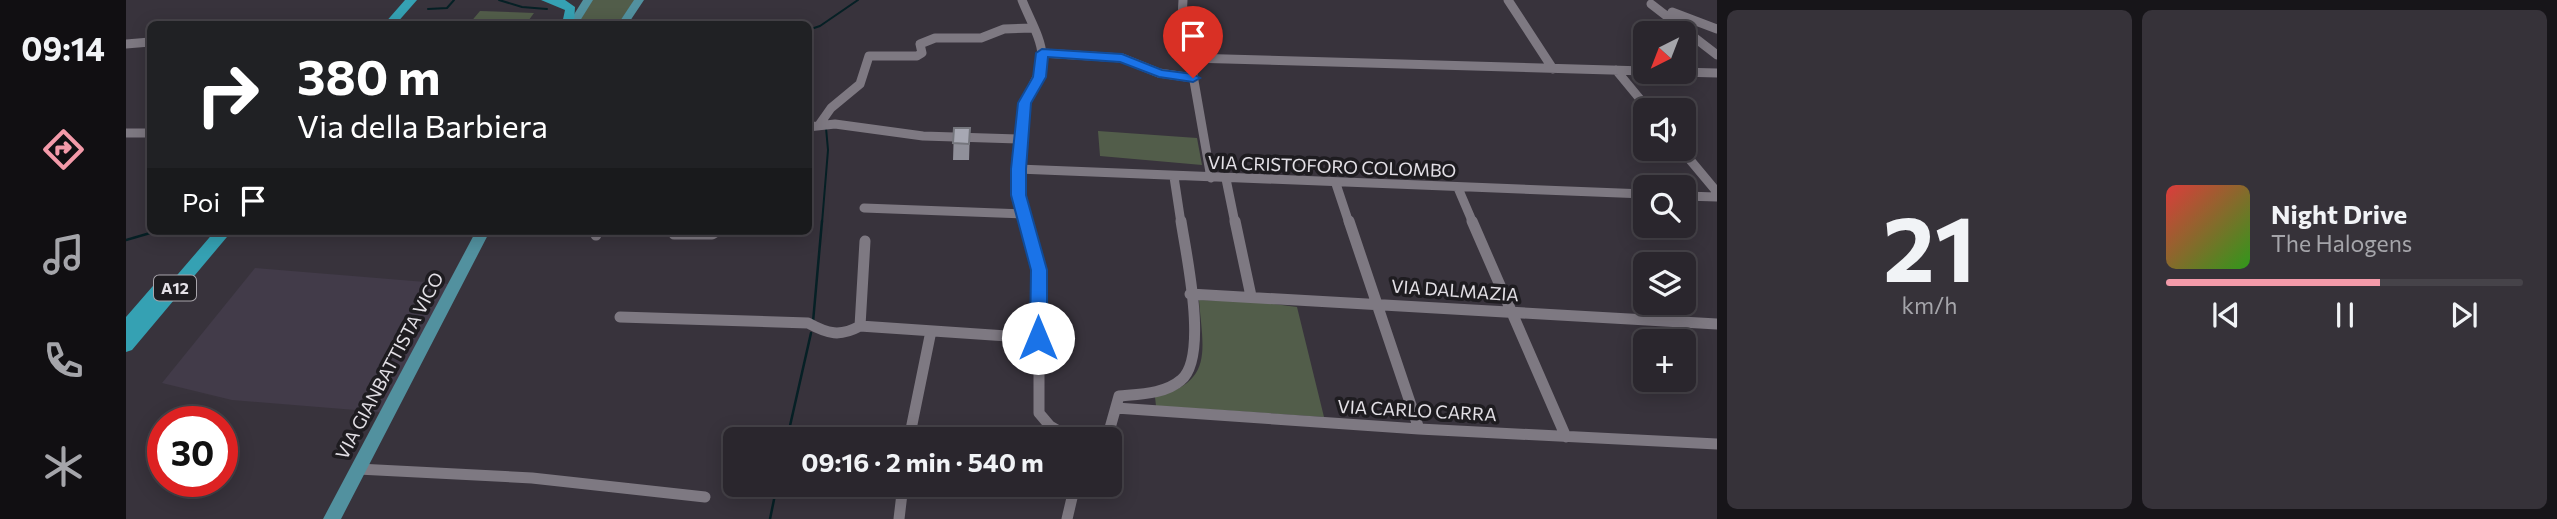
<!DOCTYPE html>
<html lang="it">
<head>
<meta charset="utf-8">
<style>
  :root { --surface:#2a262d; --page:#363239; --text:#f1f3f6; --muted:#a5a5aa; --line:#464349; --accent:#f39aa9 }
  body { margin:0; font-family:Commissioner,sans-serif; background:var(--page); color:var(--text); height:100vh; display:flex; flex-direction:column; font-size:26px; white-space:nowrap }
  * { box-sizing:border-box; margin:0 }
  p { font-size:23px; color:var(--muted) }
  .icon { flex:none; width:38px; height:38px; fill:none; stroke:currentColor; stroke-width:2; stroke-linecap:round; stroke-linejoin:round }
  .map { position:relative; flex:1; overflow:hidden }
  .side { display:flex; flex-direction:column; gap:10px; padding:10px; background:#171519; width:840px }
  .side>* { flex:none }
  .hud { position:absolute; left:21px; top:21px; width:665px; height:214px; border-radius:10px; box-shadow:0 4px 18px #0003,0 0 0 2px var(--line); background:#202124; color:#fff; overflow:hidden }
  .needle { width:46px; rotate:222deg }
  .buttons { position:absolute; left:1507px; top:21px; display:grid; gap:14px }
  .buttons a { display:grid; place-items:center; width:63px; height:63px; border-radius:10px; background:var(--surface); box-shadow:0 4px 18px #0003,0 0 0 2px var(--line); font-size:35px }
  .speed { position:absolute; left:21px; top:406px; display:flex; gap:14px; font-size:35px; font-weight:700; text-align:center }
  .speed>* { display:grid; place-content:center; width:91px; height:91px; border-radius:50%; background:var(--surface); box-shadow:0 4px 18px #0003,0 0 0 2px var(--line); line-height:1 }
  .speed .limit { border:10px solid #d22; background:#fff; color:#111 }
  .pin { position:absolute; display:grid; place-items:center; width:60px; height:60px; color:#fff; margin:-72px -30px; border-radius:50% 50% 50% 0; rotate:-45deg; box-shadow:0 0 7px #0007 }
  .pin .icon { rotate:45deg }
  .me { position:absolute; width:77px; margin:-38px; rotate:0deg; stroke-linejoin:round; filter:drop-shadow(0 0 5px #0008) }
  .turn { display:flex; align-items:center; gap:24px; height:147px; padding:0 35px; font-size:32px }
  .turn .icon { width:91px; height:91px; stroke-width:2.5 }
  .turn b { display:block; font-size:49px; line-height:60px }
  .then { display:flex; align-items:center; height:66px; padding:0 35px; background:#0003; gap:14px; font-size:26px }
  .side .card { flex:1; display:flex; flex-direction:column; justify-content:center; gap:10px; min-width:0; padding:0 24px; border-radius:10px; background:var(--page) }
  .side .dial { align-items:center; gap:0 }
  .dial b { font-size:91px; line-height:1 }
  .song { display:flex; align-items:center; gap:21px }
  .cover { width:84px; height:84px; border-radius:10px; background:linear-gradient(135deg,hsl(0 70% 55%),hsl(110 70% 35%)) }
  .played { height:7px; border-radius:4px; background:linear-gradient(90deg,var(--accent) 60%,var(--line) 60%) }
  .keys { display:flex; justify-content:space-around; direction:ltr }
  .side .tiles { flex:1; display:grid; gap:10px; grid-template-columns:repeat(2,1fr) }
  .trip { position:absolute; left:597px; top:427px; width:399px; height:70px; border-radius:10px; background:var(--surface); box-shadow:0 4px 18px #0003,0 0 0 2px var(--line); font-weight:700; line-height:70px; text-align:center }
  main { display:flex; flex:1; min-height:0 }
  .tabs { display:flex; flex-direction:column; width:126px; justify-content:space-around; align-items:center; background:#110f12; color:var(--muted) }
  .tabs .icon { width:49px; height:49px }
  .tabs .on { color:var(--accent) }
  .tabs b { font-size:32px; color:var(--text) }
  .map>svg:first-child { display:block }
</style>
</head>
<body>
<main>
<nav class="tabs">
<b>09:14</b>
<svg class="icon on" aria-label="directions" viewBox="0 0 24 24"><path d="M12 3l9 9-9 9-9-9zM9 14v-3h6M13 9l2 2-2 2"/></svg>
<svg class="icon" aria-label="music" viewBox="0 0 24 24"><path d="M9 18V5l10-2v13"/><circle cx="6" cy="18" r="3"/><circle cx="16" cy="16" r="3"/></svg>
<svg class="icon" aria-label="phone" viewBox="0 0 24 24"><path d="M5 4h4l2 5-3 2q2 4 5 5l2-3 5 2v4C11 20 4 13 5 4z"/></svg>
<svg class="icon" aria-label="climate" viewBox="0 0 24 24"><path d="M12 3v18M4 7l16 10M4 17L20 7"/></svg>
</nav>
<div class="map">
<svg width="1591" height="519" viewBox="0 0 1591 519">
  <rect width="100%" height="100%" fill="#38333c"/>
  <path fill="#423b49" d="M129,268L324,284L254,412L106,400L36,383Z"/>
  <path fill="#525d4a" d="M465,0H509L492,24H451Z
    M354,11L408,13L400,24H343Z
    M972,131L1071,138L1076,165L974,156Z
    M1073,300L1132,302L1171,307L1198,417L1030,406L1029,397C1088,382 1077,351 1073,300Z"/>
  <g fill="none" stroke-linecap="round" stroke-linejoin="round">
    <path stroke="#062025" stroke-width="2" d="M373,0L396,7L421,9
      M302,9L321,8L328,0
      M682,30L694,26L732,0
      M696,223L702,150L700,128"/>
    <path stroke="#062025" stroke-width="2.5" d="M0,240L31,231
      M687,322L696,221
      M661,439L685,333
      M644,519L651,485"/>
    <path stroke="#7e7982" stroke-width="9" d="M896,0C902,16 916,39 916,56C916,77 902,87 899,106C891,145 889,185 900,223
      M1057,0L1056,18L1063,21L1064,58L1085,178
      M1382,0L1427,69
      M1525,4L1591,55
      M1546,12L1591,29
      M0,44L24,42
      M916,53L996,58L1033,73L1067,78
      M1064,58L1519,71
      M1490,70L1523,110
      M1553,72L1591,73
      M693,125L705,108L734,84L743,56H791L796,53L794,44L809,38H855L878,29L907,28
      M682,127L709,124L797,136L894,139
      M0,133H24
      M1555,149L1591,192
      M892,169L1519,194
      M1048,177L1055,223
      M1100,179L1109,223
      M1210,184L1223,223
      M1332,188L1347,223
      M1558,196L1591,197
      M738,208L899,214"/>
    <path stroke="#7e7982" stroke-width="11" d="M899,221L913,270V413L924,426L946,439
      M1109,221L1125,296
      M1223,221L1293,429
      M1346,221L1440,437
      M470,231V235
      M548,234H586L591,231
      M1064,294L1591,324
      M494,317L682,323C702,334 714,337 734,326L912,338
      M734,326L739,241
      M990,408L1293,429L1591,444
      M783,439L805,331
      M976,439L984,428L993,396C1014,394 1039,394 1055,380C1083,357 1060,254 1055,221
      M232,469L406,478L579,497
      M773,519L777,485
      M941,519L949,485"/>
    <path fill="#52919f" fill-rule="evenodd" d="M457,0H467L452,24H442Z
      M508,0H518L502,24H492Z
      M350,231H364L215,519H197Z"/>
    <path fill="#35a1b3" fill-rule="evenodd" d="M279,0H291L270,24H258Z
      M415,0H439L449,7L448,24H436L439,10Z
      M89,231H106L6,350L0,352V317L33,279L39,277L46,281Z"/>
  </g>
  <path fill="#90909a" d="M828,128H844L843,160H827Z"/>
  <path fill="#a7a8b3" stroke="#75767d" stroke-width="2" d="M828,128H844L843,144L827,143Z"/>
  <path fill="#1a73e8" stroke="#114b97" stroke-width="2" d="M916,49L996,54L1036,70L1067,74L1074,78L1067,82L1033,77L994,62L922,57L920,77L905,103L900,169V195L921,270V338L918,343H906L904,338L905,270L885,195V169L892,103L907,77L910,53Z"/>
  <g text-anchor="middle" stroke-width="7" stroke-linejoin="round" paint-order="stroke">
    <rect fill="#1e1c20" stroke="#a8a5ab" stroke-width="2" x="28" y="275.5" width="42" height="25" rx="5"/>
    <g font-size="16" font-weight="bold" fill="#e3e0e6">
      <text x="49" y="294">A12</text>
    </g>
    <g font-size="18" fill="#e3e0e6" stroke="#1e1c20">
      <text transform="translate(1206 167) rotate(2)" y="6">VIA CRISTOFORO COLOMBO</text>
      <text transform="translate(1329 291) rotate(4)" y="6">VIA DALMAZIA</text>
      <text transform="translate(264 366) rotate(-62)" y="6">VIA GIANBATTISTA VICO</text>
      <text transform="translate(1291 411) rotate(3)" y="6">VIA CARLO CARRA</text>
    </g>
  </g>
</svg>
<div class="buttons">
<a><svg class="needle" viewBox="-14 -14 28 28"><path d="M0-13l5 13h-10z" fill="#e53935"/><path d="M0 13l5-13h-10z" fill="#a5a5aa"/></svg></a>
<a><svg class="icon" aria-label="sound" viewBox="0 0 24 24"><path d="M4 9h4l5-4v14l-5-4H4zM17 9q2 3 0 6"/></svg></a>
<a><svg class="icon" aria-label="search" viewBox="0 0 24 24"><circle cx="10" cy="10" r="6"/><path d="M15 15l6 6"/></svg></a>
<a><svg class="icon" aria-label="layers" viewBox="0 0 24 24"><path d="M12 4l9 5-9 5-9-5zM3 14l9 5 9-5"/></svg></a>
<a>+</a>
</div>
<div class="speed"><div class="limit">30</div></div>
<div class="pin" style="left:1067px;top:78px;background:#d93025"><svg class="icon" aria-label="arrive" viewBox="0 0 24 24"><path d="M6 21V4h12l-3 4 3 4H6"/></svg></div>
<svg class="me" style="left:912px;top:338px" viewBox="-20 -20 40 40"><circle r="19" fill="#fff"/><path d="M0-13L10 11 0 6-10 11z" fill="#1a73e8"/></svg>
<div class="trip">09:16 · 2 min · 540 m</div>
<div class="hud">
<div class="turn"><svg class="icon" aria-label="right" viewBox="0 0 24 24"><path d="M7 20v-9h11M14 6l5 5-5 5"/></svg><div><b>380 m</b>Via della Barbiera</div></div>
<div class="then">Poi<svg class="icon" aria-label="arrive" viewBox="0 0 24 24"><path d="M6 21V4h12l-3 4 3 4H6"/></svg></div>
</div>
</div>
<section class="side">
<div class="tiles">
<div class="card dial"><b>21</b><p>km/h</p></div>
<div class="card">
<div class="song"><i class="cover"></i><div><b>Night Drive</b><p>The Halogens</p></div></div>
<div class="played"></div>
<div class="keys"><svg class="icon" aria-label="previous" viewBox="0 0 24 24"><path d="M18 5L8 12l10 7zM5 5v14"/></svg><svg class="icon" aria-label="pause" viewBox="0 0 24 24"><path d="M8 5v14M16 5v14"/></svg><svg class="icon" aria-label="next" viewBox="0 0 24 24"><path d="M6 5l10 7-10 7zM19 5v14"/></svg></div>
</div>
</div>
</section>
</main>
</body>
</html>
